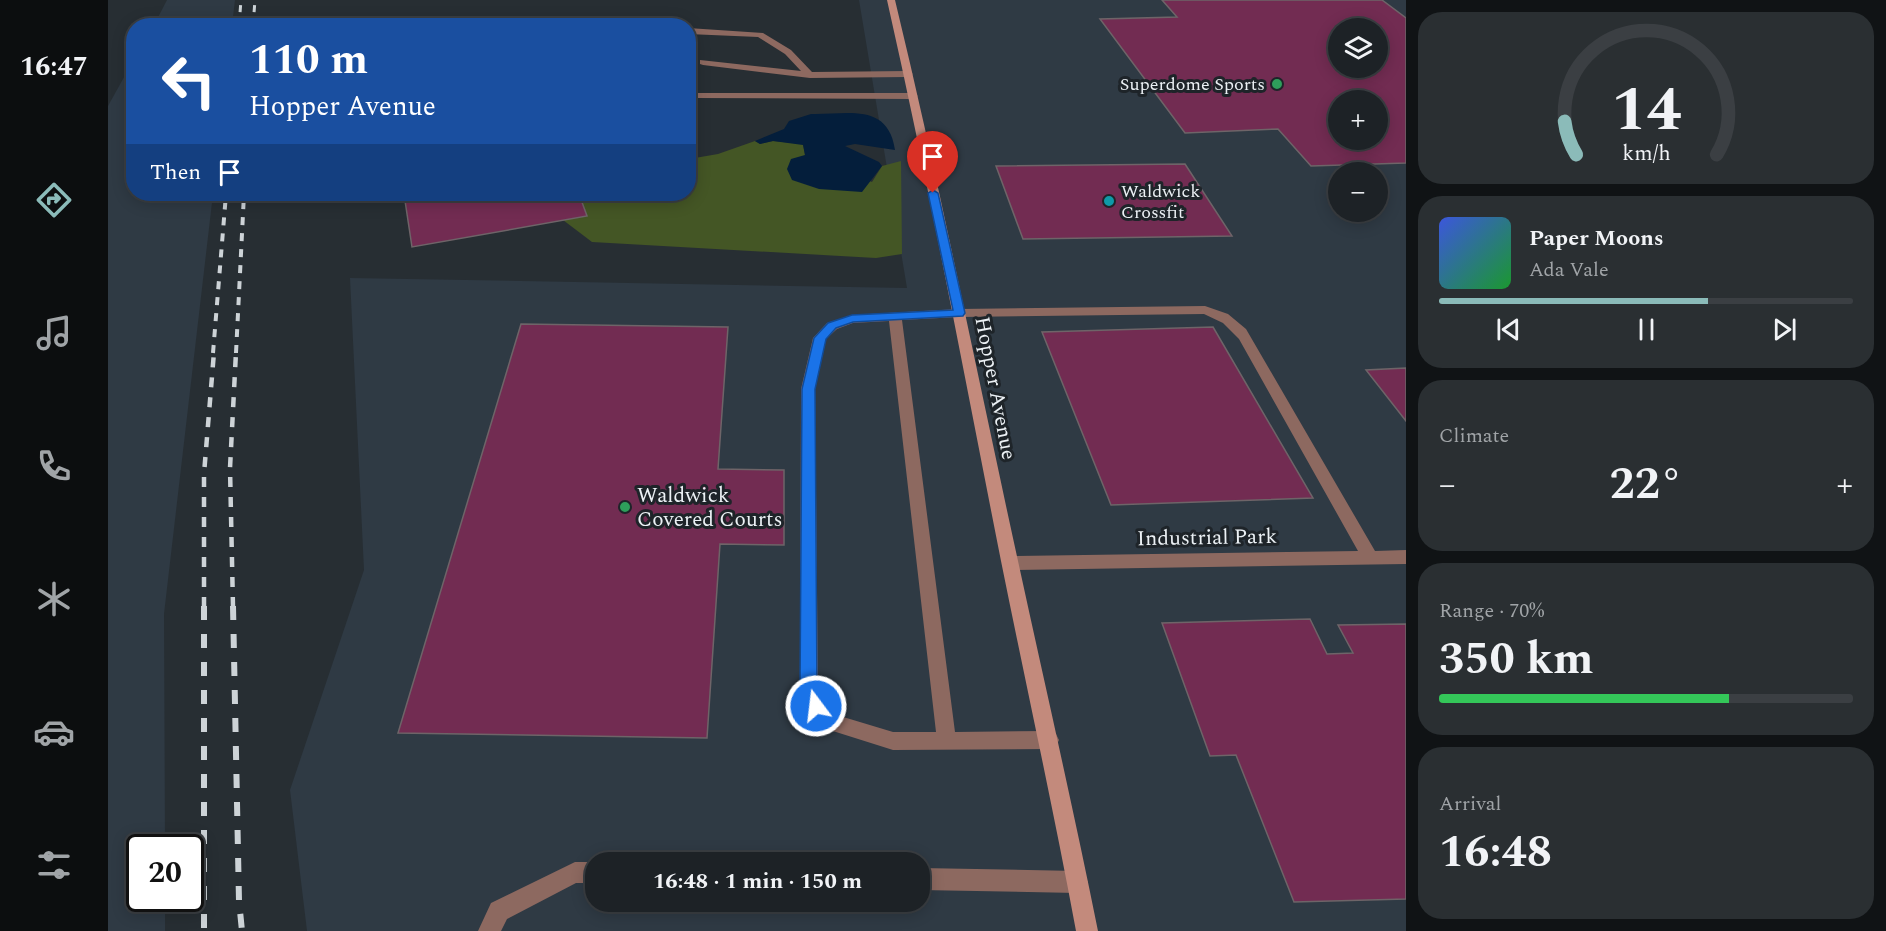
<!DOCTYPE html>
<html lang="en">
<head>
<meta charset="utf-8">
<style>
  :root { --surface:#1d2226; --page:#2a2f32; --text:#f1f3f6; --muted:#a0a4a7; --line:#3b3f43; --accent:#8bbbb9 }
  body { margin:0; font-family:Spectral,serif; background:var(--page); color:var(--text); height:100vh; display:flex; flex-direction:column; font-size:22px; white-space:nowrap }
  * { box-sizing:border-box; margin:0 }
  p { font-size:20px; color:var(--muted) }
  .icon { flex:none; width:33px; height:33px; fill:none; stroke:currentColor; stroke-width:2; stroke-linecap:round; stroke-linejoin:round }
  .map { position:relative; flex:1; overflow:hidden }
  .details { display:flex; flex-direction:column; gap:12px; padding:12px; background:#101315; width:480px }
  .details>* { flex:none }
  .banner { position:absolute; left:18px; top:18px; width:570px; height:183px; border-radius:24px; box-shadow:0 3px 15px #0003,0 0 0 2px var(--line); background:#1a4fa0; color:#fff; overflow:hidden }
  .buttons { position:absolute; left:1220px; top:18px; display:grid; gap:12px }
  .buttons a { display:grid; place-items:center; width:60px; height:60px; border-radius:50%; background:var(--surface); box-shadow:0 3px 15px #0003,0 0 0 2px var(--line); font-size:30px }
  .speed { position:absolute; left:18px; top:834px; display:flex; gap:12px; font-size:30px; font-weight:700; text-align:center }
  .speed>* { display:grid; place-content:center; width:78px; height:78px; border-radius:50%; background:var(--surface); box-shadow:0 3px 15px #0003,0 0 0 2px var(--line); line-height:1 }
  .speed .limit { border:3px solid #111; border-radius:9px; background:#fff; color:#111 }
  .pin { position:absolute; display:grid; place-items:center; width:51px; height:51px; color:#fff; margin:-62px -26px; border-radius:50% 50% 50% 0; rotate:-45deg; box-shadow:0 0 6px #0007 }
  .pin .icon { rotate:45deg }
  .me { position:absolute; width:66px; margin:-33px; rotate:345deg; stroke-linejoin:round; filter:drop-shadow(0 0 4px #0008) }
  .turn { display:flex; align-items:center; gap:21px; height:126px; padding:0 24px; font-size:27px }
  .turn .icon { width:78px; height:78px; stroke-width:2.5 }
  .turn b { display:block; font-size:42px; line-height:51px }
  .then { display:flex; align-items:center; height:57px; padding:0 24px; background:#0003; gap:12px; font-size:22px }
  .big { font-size:45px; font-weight:700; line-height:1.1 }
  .details .widget { flex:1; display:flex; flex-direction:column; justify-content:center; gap:9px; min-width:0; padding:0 21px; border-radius:24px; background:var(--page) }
  .details .dial { align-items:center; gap:0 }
  .dial svg { height:156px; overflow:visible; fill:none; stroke:var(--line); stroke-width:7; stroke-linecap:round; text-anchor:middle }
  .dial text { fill:var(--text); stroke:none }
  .song { display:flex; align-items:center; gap:18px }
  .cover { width:72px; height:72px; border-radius:9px; background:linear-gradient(135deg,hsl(230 70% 55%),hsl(130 70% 35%)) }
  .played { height:6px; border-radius:3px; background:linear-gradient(90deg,var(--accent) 65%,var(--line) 65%) }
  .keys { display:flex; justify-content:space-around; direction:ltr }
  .heat { display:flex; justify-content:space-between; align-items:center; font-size:33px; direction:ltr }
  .charge { height:9px; border-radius:4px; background:linear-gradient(90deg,#34c759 70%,var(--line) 0) }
  .trip { position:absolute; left:477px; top:852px; width:345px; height:60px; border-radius:24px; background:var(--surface); box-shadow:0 3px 15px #0003,0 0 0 2px var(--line); font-weight:700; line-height:60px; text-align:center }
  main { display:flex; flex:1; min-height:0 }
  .tabs { display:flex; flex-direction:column; width:108px; justify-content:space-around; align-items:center; background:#0c0e0f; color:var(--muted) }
  .tabs .icon { width:42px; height:42px }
  .tabs .selected { color:var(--accent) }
  .tabs b { font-size:27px; color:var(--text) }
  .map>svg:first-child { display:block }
</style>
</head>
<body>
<main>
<nav class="tabs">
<b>16:47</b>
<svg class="icon selected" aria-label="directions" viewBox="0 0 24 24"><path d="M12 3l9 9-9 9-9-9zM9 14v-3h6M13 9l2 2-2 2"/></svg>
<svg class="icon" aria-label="music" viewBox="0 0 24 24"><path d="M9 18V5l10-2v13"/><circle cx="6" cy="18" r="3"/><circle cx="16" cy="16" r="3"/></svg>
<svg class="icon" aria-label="phone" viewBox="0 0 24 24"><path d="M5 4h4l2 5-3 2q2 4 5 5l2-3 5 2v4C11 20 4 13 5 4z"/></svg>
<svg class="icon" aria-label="climate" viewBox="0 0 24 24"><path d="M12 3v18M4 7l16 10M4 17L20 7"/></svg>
<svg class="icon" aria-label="car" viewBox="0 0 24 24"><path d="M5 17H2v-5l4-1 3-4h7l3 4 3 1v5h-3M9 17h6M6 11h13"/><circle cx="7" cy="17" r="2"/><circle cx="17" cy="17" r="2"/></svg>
<svg class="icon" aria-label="filters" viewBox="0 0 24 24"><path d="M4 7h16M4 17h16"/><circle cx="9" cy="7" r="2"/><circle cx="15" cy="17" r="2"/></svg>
</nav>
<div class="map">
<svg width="1298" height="931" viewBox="0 0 1298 931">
  <rect width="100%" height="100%" fill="#272e33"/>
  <path fill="#2f3a44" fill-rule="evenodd" d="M59,0H127L124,25H46Z
    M751,0H1298V931H199L182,790L256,570L242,278L799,288ZM1230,28H1269V68H1230ZM1230,100H1269V140H1230ZM1230,172H1269V212H1230ZM488,862H812V902H488Z
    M25,61L26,194H105L56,614L57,847L32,848V898L57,899V931H0V106Z"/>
  <path fill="#445625" d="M647,141L652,144L665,141L695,144L697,155L764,182L774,166L793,161L794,254L768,258L484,242L455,220L479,216L471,194H580L581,159L610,154Z"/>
  <path fill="#041e3b" d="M703,114C739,115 780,102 787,150L747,144L737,146L771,162L774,166L754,192L711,189L684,180L679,169L683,159L697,155L695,145L665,141L652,144L647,141L676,129L681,121Z"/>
  <path fill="#722c52" stroke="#6e6468" stroke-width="1.5" fill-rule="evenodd" d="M1054,0H1274L1298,18V163L1203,166L1170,129L1077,133L992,19L1069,17ZM1230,28H1269V68H1230ZM1230,100H1269V140H1230Z
    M1077,164L1124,236L915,239L888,166Z
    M296,194H471L479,216L304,247Z
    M413,324L620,327L610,469L676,470V545L612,544L599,738L290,733Z
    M1105,327L1205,498L1003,505L934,332Z
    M1298,368V421L1258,370Z
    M1202,619L1219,654L1245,653L1230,625L1298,624V899L1186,902L1128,755L1102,756L1054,623Z"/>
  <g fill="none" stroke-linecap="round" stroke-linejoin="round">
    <path fill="#8d6960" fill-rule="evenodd" d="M580,28L655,33L683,50L704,72L800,71L805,74L800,77L702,78L595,65L592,64V60L693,71L677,54L650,37L580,34Z
      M584,93H805L810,96L805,99L587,98L582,95Z
      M1097,306L1120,314L1138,329L1267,551L1298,550V564L902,570L896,568L894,563L896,558L902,556L1250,551L1131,339L1115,323L1096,314L851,317L794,320L847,732L941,731L948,734L951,740L948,746L941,749L785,750L709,726L692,692L693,389L705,338L719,323L744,315L851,309ZM781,321L828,732H785L722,713L710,691L707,389L718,339L729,329L745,323Z
      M467,862H488V883H468L399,919L393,931H370L383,903Z
      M812,868L969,871L976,875L980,882L976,889L969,893L812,890Z"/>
    <path fill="#c38a7c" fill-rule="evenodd" d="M779,0H787C832,186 869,374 910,561C937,685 965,807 990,931H968C945,807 918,685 893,561C856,374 821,186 779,0Z"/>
    <path stroke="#cdd3d7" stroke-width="3" stroke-dasharray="7 7" stroke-linecap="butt" d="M131,26L133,0
      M145,26L147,0"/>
    <path stroke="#cdd3d7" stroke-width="4" stroke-dasharray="8 8" stroke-linecap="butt" d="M105,353L118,194
      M128,353L136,194"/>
    <path stroke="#cdd3d7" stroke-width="4.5" stroke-dasharray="10 10" stroke-linecap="butt" d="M96,607V474L106,352
      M125,607L122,468L128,352"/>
    <path stroke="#cdd3d7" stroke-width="6" stroke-dasharray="14 14" stroke-linecap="butt" d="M96,606V931
      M125,606L131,901L134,931"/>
  </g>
  <path fill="#1a73e8" stroke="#114b97" stroke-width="1.5" d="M825,190L830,193L857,313L855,316L745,322L728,328L718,339L707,389L709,691L717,706L714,711L708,714L702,711L692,692L694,389L706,338L720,323L744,315L845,310L820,193Z"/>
  <g fill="#2e9e5b" stroke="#1e2429" stroke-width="2">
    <circle cx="1169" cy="84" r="6"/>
    <circle cx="517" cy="507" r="6"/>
  </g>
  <circle fill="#0f9aa8" stroke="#1e2429" stroke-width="2" cx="1001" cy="201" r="6"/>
  <g text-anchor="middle" stroke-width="6" stroke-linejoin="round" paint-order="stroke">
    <g font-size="18" fill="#ecf1f5" stroke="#1e2429" text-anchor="end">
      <text x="1157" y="90">Superdome Sports</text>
      <text x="1013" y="197" text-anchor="start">Waldwick<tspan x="1013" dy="21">Crossfit</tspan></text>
    </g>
    <g font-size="21" fill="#ecf1f5" stroke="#1e2429">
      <text transform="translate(888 388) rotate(79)" y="7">Hopper Avenue</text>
      <text transform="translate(1099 537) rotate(-1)" y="7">Industrial Park</text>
    </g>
    <g font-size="21" fill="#ecf1f5" stroke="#1e2429" text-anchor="start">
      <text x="529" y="502">Waldwick<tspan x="529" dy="24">Covered Courts</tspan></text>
    </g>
  </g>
</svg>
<div class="buttons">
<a><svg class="icon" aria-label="layers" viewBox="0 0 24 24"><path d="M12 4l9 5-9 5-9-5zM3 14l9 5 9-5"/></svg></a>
<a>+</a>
<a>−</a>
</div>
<div class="speed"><div class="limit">20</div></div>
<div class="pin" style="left:825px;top:193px;background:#d93025"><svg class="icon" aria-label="arrive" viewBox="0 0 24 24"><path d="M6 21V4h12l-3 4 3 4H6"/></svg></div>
<svg class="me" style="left:708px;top:706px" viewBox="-20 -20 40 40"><circle r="17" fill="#1a73e8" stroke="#fff" stroke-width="3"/><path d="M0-11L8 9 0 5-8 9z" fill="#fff"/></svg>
<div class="trip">16:48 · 1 min · 150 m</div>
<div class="banner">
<div class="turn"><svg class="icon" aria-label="left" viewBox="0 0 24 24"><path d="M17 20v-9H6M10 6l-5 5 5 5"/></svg><div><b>110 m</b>Hopper Avenue</div></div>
<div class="then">Then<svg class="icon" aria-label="arrive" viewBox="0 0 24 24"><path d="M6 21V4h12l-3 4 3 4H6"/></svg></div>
</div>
</div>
<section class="details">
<div class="widget dial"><svg viewBox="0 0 100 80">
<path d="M14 69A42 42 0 1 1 86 69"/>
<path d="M14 69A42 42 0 0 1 8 52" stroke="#8bbbb9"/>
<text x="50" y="56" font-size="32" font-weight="700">14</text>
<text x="50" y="72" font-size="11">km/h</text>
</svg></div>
<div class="widget">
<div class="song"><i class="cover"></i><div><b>Paper Moons</b><p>Ada Vale</p></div></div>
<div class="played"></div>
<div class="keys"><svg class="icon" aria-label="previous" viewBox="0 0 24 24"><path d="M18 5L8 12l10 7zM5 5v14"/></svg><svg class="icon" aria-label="pause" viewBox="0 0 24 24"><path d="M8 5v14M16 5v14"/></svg><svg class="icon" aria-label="next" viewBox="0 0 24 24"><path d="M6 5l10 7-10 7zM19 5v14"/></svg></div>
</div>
<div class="widget"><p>Climate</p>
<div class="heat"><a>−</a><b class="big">22°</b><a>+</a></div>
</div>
<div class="widget"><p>Range · 70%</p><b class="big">350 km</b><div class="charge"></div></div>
<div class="widget"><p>Arrival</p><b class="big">16:48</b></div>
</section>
</main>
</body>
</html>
